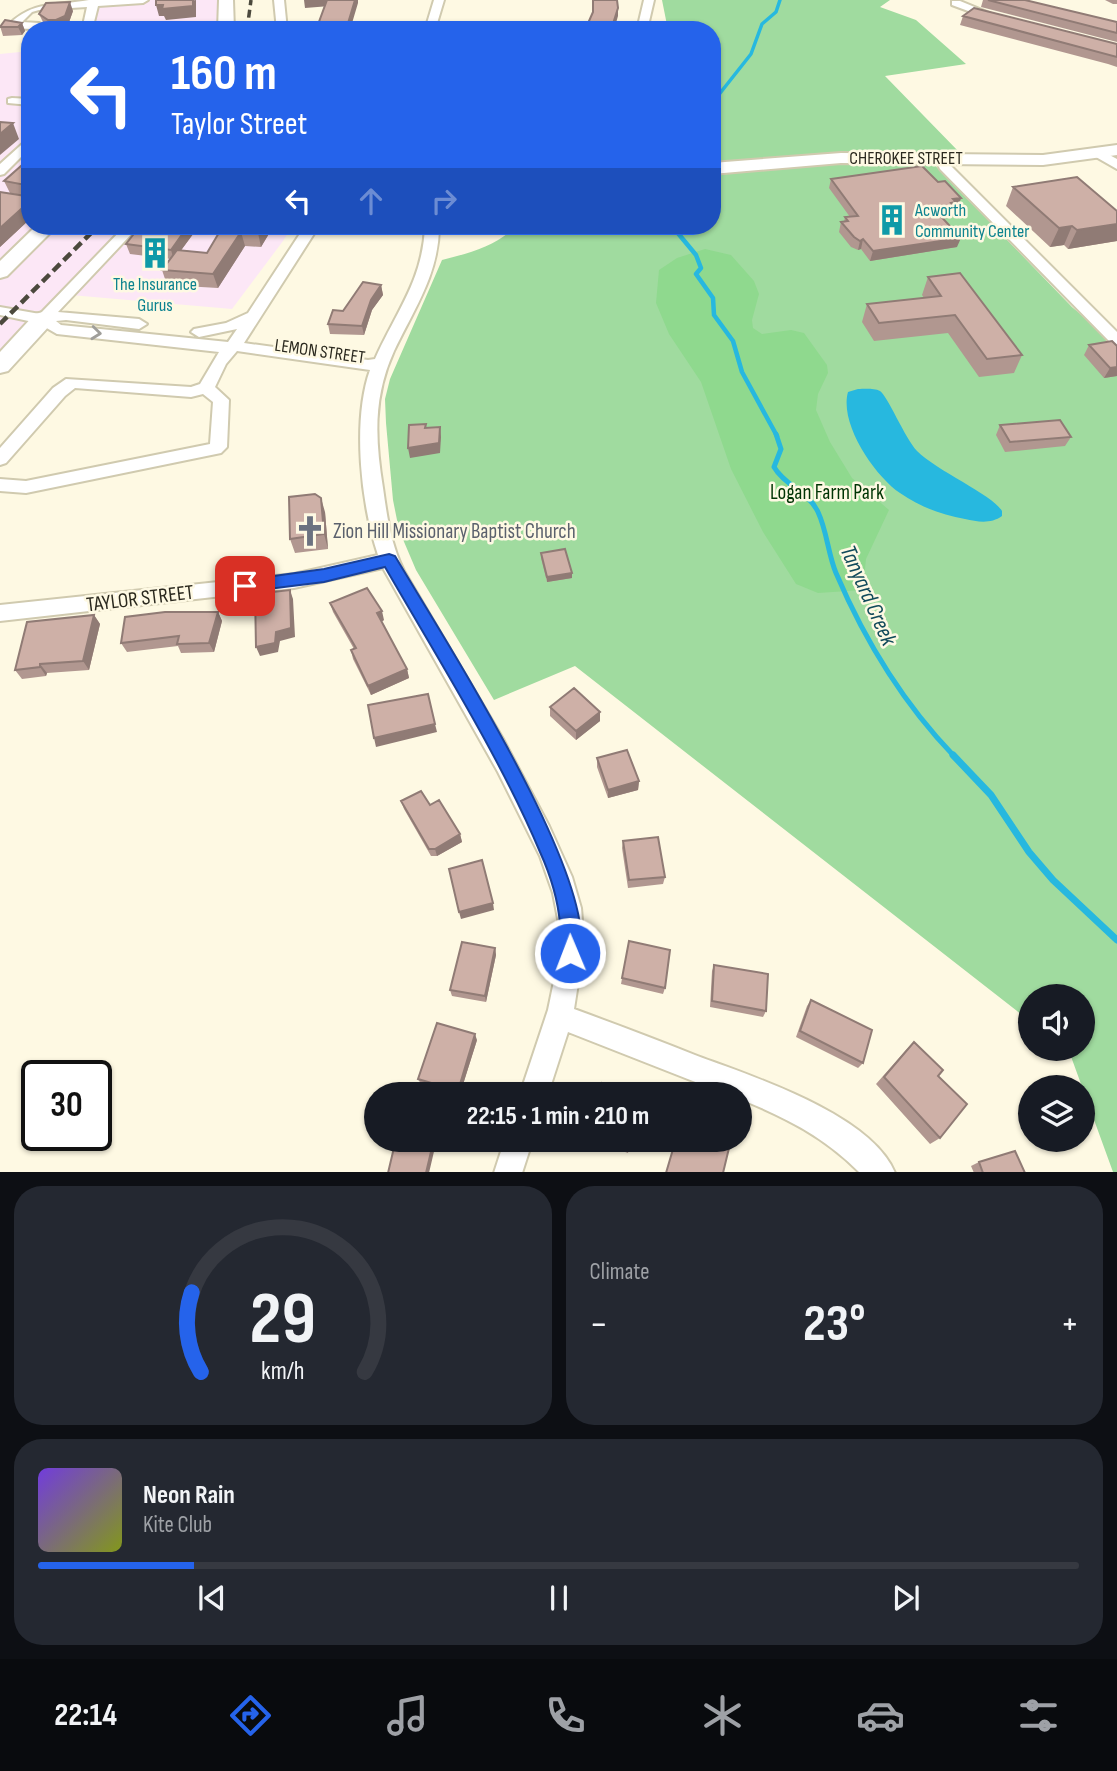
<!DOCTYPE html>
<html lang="en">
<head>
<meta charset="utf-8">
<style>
  :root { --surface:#171b24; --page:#242831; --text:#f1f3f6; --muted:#9ea1a6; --line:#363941; --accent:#2563eb }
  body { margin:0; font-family:"Sofia Sans Condensed",sans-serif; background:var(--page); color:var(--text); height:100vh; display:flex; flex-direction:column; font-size:26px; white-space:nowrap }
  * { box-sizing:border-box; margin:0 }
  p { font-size:23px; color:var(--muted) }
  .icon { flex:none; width:38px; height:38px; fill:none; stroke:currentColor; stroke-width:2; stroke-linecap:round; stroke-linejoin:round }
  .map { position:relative; height:1172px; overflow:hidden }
  .panel { display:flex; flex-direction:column; gap:14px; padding:14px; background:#0d0f14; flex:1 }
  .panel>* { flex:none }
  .hud { position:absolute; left:21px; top:21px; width:700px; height:214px; border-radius:28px; box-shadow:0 2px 5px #0004; background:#2563eb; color:#fff; overflow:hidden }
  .fabs { position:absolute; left:1018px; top:984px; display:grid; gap:14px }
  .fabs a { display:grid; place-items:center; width:77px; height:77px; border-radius:50%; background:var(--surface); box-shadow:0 2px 5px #0004; font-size:35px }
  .speed { position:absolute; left:21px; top:1060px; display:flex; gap:14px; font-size:35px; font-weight:700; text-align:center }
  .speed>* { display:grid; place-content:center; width:91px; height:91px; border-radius:50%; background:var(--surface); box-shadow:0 2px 5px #0004; line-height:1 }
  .speed .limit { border:4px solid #111; border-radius:10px; background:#fff; color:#111 }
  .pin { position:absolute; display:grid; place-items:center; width:60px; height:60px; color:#fff; margin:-30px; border-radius:14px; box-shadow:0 4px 10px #0006 }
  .me { position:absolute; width:77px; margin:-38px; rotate:359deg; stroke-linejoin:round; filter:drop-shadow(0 0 5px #0008) }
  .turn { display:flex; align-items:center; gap:24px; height:147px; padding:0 35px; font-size:32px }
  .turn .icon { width:91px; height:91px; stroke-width:2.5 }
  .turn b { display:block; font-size:49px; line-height:60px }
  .lanes { display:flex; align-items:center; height:66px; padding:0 35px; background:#0003; justify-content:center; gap:35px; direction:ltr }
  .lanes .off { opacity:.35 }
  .big { font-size:52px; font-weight:700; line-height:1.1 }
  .panel .tile { flex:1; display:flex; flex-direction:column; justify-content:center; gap:10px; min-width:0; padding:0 24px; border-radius:28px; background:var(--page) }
  .panel .dial { align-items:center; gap:0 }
  .dial svg { height:182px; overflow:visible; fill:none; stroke:var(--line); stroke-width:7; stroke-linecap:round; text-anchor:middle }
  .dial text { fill:var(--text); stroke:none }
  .song { display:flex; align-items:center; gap:21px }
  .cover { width:84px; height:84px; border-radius:10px; background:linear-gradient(135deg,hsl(260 70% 55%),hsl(70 70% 35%)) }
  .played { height:7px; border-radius:4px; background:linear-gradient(90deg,var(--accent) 15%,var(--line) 15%) }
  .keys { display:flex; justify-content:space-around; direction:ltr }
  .heat { display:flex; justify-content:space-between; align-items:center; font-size:38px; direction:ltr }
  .panel .tiles { flex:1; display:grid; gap:14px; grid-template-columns:1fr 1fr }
  .tile:last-child { grid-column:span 2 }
  .trip { position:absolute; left:364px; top:1082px; width:388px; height:70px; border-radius:35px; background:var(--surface); box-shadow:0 2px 5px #0004; font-weight:700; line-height:70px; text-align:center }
  .dock { display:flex; height:112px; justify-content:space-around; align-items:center; background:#090b0e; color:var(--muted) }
  .dock .icon { width:49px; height:49px }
  .dock .on { color:var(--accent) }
  .dock b { font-size:32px; color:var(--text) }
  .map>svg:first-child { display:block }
</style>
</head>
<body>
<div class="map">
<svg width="1117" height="1173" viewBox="0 0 1117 1173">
  <rect width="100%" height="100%" fill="#fef9e3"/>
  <path fill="#fce7f6" d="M97,0H219V30H80Z
    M30,51V226H284L290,230L283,241L232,309L59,294L0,354V54Z"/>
  <path fill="#a0db9f" d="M662,0H890L880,7L916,20L966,64L885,76L961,154L923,153L1072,307L1117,345V1172H1113L1069,1051L1065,1048H1083V996H1031V1022L575,666L494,700L416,570L399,530L393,500L386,423L385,399L390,379L442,260C470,253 496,246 516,226H712V30H668Z"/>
  <path fill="#8fd98e" d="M705,249L731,255L754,281L759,294L752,320L753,328L762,334L791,330L804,333L827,365L828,373L818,394L816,410L830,442L852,478L889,510L866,559L863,590L818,593L796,584L763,532L731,469L701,382L669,334L656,303L659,270L677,258Z"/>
  <path fill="#27b8df" d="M858,389C864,389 874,388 880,391C887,395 905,438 917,451C937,471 993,495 1002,511V516C991,524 978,522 965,519C942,515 920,507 900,493C875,476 839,424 848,392Z"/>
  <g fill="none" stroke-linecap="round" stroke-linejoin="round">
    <path stroke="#27b8df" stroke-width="3.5" d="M712,136L716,131L713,122L718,112L717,97L751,54L762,24L776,12L780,0"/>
    <path stroke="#27b8df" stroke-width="4.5" d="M672,226L696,255L701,268L696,274L713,298L714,315L733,341L742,372L777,436"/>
    <path stroke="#27b8df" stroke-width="5" d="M776,434L781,449L774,467C785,486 808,491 818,512C827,531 828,554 836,573C865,641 903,703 954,756"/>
    <path stroke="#27b8df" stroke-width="7" d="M953,755L991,795L1029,852L1053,880L1117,940"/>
    <defs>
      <path id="street" d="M89,0H148L143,3L98,6L92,30H82L87,7L39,10L32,12L22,22L39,23L49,30L13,28L8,25C34,0 55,6 89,0Z
        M274,0H284L287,30H277Z
        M434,0H444L435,30H425Z
        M644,0H654L647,30H637Z
        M952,1H960L999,17L990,19L952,5Z
        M12,98L30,99V105L8,103V99Z
        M30,137V148L4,174L0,175V164Z
        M1100,150L1117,159V169L1096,157L1094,154Z
        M941,154L945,155L950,165L1117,332V346L1112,344L940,169L935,158Z
        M125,226H139L58,312L139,319L147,324L139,329L66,320L56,321L61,325L228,342L237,329L199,337L191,332L194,329L226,323L248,313L305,226H319L244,343L368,360L375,359C396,312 423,280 425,226H439C439,274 414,309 394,351C373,397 375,439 383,488C387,517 391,545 404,571L503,739L549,826L572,877L581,908L584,945L574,1009C615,1024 655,1039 695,1055C751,1076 871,1114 895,1173H860C826,1138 785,1117 740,1099V1094H726L568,1032L548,1094H520L548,1010L557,967L559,924L553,893L540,856L498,772L383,568L294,588L0,621V605L294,574L378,555C361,504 352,421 370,370L237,351L226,364L215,387L229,400L227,447L221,453L26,493L0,491V479L26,481L210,444L213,402L203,394L191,397L75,388L65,396L6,463L0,465V448L53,388L66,379L191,387L200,384L219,352L57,334L38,323L0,315V307L40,314Z
        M505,1139H533L522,1173H494Z"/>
      <path id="secondary" d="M219,0H233L234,30H218Z
        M1117,145V155L1043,165L841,163L712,174V163L841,153L1043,155Z
        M36,226H57L7,276L0,278V261Z
        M43,312L51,314L54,319L51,324L8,371L0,373V352L35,314Z"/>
    </defs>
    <use href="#street" stroke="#d0caaf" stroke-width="4"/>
    <use href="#secondary" stroke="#d0caaf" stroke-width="4"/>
    <use href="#street" fill="#fff" fill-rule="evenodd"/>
    <use href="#secondary" fill="#fff" fill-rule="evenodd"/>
    <path stroke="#4b493d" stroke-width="3.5" stroke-dasharray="8 4.5" stroke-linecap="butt" d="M247,30L251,0"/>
    <path stroke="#4b493d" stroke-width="4.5" stroke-dasharray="10 5" stroke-linecap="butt" d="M0,324L98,226"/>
  </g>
  <path fill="#b19790" d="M983,0H1025L1117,22V42L981,7Z
    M1105,0H1117V4H1113Z
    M73,11L68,25L59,28L51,29L43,22L39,14Z
    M963,16L1117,44V67L1108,64L960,25Z
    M22,23L25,31L22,35L3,36L0,26Z
    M30,158V219L0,247V192L26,196L10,193L4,181Z
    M831,179L938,182L961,198L958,207H955L952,217L943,219L957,247L870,261L861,249L858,250L851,247L839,232L841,222H844L845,217H850L829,188Z
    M1013,187L1117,211V241L1068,249L1064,245L1050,247L1006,206Z
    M140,226H199L181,250L207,253L223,226L273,227L261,247L245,246L218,288L167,285L162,270L171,259L130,254L126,244Z
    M928,277L1022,355L1014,373L979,377L948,333L874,341L862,322L867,304L924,298L922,295Z
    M381,285L383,295L372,310L364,335L330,334L328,324L343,311Z
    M1089,345L1117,376L1104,378L1084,355Z
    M1000,425L1071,437L1065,446L1005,452L996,435Z
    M325,512L328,549L295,553L290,539Z
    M541,553L572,573V578L547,582L541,558Z
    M330,603L384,620L381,622L407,669L409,678L371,695L353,659L351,650L354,649L333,612Z
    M218,612L222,621L214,652L181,653L178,646L127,652L121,643Z
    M94,615L100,624L89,670L47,673L46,676L22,679L15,670Z
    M550,707L600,712V721L576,740L550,716Z
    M597,758L639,781L638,790L608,798L597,767Z
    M401,801L460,834L462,842L437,856H431L404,809Z
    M623,841L665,877L663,884L628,888L622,848Z
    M629,941L665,988L663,994L621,984Z
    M495,948L496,955L486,1002L452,996L450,990Z
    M714,965L766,1011L763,1017L710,1007L712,971Z
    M811,1000L863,1063L858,1068L796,1037L807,1006Z
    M477,1040L460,1094H454L421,1084L418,1079Z
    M914,1042L940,1138L930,1144L876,1084L906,1050Z
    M589,1139H631L628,1153Z
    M979,1162L1025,1173H974L971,1166Z"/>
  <path fill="#907b75" d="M196,0V17L166,20L164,16H159L156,5Z
    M304,0H329L330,6L305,8Z
    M355,0H358V3L350,30H346Z
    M70,2L73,11L68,25L59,28L56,20Z
    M618,8V16L614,30H611Z
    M22,23L25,31L22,35L18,27Z
    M13,123L19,139L0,155V134Z
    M961,198L958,207L954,208H955L952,217L932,220L935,210L953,199Z
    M30,201V219L0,247V228Z
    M1117,224V241L1068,249L1077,230Z
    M188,226H199L174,260L171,250Z
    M261,226H272L273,227L261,247L258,233Z
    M1072,226L1064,245L1050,247L1059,228Z
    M241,232L245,246L218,288L213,274Z
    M961,238L957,247L870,261L873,251Z
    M863,239L861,249L858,250L860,241Z
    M381,285L383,295L372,310L364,335L362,326L371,300Z
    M1117,367V376L1104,378L1110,368Z
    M440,427L441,437L440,453L410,458L408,448Z
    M321,498L325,512L328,549L324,534Z
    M572,573V578L547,582V577Z
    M290,590L293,599L295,637L280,641L278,652L260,656L256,647L276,632Z
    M382,611L384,620L379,623L377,613Z
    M218,612L222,621L214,652L209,643Z
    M94,615L100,624L89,670L83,661Z
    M40,664L47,673L46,676L40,667Z
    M407,669L409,678L371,695L368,686Z
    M600,712V721L576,740V731Z
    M435,724L437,732L376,747L374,738Z
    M639,781L638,790L608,798V790Z
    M460,834L462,842L437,856L435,849Z
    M493,903L494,910L461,919L459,912Z
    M495,948L496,955L486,1002L485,996Z
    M475,1034L477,1040L460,1094H459L458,1091Z
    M434,1139L436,1143L429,1173H426Z"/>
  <path fill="#ceb0a7" stroke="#907b75" stroke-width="2" d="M156,0H193V6L162,9L163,5H156Z
    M327,0H355L346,30H316Z
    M593,0H617L618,8L611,30H585L593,12Z
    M988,0H1025L1117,22V33Z
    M70,2L65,16L56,20H48L39,14L46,3Z
    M974,8L1117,44V57L963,16Z
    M5,20L22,23L18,27H0Z
    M436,23L499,30H432Z
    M0,122L13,123L0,134Z
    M30,158V201L0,228V192L26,196V185L4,181Z
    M922,166L938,182L945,181L961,198L953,199L956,202L951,203L955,208L935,210L961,238L873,251L863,239L860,241L854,237L841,222L848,221L845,217L858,216L831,179Z
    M1077,177L1117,211V224L1077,230L1072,226L1059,228L1013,187Z
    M140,226H188L171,250L126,244Z
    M223,226H261L258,233L241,232L213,274L162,270L177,250L207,253Z
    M960,273L1022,355L987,359L955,315L879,323L867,304L941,296L928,277Z
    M363,282L381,285L371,300L362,326L328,324L333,310L343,311Z
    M1112,341L1117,346V367L1110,368L1089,345Z
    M1060,420L1071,437L1010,442L1000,425Z
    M426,424L425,428L440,427L439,443L408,448L409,425Z
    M315,494L321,498L324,534L290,539L289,497Z
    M565,549L572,573L547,577L541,553Z
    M367,588L382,611L377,613L407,669L368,686L351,650L356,648L330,603Z
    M290,590L291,628L276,632L275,643L256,647L255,594Z
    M165,612H218L209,643L177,644L179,636L121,643L125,617Z
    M94,615L83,661L40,664V667L15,670L27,622Z
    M574,688L600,712L576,731L550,707Z
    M428,694L435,724L374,738L368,705Z
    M627,750L639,781L608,790L597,758Z
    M421,791L430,805L439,800L460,834L435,849H429L401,801Z
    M658,837L665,877L629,880L623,841Z
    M482,860L493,903L459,912L449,869Z
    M629,941L670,950L665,988L622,978Z
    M462,942L495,948L485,996L450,990Z
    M714,965L768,974L766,1011L712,1001Z
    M811,1000L872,1030L863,1063L800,1031Z
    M437,1023L475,1034L458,1091L418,1079Z
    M914,1042L943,1070L938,1076L967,1104L940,1138L884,1077Z
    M602,1083L636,1094H599Z
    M396,1139H434L426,1173H388Z
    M601,1139H631L629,1149Z
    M676,1139H708L729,1148L723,1173H666Z
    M1015,1151L1025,1173H983L979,1162Z"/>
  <defs><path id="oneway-chevron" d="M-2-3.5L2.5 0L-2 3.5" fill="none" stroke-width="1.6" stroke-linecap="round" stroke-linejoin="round" transform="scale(1.75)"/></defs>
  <use stroke="#9f9e9a" href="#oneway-chevron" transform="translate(96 333) rotate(6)"/>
  <path fill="#2563eb" stroke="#184099" stroke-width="2" d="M389,554L395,556C436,626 607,889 578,960L570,963L563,960C558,948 561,936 560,924C558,900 550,874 540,852C499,755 438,659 385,567L324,582L245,592L237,586L245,580L324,569Z"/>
  <defs>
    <symbol id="building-bare" viewBox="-9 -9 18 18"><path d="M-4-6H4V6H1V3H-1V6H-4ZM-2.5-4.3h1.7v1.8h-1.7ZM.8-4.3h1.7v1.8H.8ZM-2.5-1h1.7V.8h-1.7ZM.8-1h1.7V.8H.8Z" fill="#0f9aa8" stroke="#fef9e3" stroke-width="2.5" paint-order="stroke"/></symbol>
    <symbol id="church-bare" viewBox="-9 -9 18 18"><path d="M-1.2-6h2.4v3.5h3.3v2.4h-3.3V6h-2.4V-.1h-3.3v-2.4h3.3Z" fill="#6b7280" stroke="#fef9e3" stroke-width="2.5" paint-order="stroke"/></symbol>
  </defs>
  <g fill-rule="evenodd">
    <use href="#building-bare" x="870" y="198" width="44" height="44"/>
    <use href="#building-bare" x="133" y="231" width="44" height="44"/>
    <use href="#church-bare" x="288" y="509" width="44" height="44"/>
  </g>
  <g text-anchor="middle" stroke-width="5" stroke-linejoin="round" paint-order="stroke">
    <g font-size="18" fill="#2a281e" stroke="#fef9e3">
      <text x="906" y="164">CHEROKEE STREET</text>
      <text transform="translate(320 351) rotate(8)" y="6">LEMON STREET</text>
    </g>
    <g font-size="18" fill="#0d838f" stroke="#fef9e3" text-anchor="start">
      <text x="915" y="216">Acworth<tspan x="915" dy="21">Community Center</tspan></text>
      <text x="155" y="290" text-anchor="middle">The Insurance<tspan x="155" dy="21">Gurus</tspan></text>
    </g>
    <g font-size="21" fill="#003504" stroke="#fef9e3">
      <text x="827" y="499">Logan Farm Park</text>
    </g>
    <g font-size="21" fill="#5b616d" stroke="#fef9e3" text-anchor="start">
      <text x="333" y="538">Zion Hill Missionary Baptist Church</text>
    </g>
    <g font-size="21" fill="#2a281e" stroke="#fef9e3">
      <text transform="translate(140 598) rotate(-7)" y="7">TAYLOR STREET</text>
    </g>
    <g font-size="23" font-style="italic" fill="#124b5b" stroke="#fef9e3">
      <text transform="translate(869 595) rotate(66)" y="8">Tanyard Creek</text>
    </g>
  </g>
</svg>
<div class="fabs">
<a><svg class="icon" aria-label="sound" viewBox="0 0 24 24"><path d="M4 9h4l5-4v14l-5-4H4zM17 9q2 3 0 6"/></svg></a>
<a><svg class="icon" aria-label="layers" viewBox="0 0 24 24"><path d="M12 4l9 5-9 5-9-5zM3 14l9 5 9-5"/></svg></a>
</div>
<div class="speed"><div class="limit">30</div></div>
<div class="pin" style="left:245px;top:586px;background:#d93025"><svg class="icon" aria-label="arrive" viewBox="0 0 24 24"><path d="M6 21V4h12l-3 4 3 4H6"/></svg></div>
<svg class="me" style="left:570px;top:953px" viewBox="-20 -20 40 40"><circle r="17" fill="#2563eb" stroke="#fff" stroke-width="3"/><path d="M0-11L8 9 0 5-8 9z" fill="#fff"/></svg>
<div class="trip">22:15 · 1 min · 210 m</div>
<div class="hud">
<div class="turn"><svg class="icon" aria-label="left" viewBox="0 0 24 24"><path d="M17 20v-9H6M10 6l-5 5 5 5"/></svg><div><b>160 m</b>Taylor Street</div></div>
<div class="lanes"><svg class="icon" aria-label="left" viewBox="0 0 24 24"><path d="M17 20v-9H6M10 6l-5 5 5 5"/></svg><svg class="icon off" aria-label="ahead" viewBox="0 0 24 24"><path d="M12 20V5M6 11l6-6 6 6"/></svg><svg class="icon off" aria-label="right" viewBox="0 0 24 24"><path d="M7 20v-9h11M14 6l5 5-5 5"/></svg></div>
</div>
</div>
<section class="panel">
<div class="tiles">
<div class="tile dial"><svg viewBox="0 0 100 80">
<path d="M14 69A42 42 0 1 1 86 69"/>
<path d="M14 69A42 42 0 0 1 10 34" stroke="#2563eb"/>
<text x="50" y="56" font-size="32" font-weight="700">29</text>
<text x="50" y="72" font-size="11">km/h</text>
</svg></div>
<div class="tile"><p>Climate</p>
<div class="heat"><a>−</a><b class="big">23°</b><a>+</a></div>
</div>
<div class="tile">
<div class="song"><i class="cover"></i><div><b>Neon Rain</b><p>Kite Club</p></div></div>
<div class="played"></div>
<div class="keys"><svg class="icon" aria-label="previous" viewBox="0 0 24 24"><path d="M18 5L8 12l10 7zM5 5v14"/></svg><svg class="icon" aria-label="pause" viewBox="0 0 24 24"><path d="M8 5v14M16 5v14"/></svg><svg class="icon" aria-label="next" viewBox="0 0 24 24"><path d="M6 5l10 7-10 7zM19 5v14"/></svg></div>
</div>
</div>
</section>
<nav class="dock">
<b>22:14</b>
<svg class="icon on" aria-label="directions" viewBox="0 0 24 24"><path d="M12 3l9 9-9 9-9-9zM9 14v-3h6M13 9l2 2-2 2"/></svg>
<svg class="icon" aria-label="music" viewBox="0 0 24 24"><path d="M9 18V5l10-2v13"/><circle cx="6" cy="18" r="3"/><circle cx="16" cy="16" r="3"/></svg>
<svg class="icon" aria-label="phone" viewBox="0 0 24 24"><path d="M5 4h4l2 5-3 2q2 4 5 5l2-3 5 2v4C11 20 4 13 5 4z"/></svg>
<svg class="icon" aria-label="climate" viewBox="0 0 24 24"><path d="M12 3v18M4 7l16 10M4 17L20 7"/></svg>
<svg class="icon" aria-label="car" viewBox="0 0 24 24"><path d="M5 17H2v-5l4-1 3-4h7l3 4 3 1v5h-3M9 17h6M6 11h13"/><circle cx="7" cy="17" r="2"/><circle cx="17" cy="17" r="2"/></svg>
<svg class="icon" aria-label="filters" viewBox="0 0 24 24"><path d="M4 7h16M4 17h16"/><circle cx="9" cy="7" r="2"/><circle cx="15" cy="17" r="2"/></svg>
</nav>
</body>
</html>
